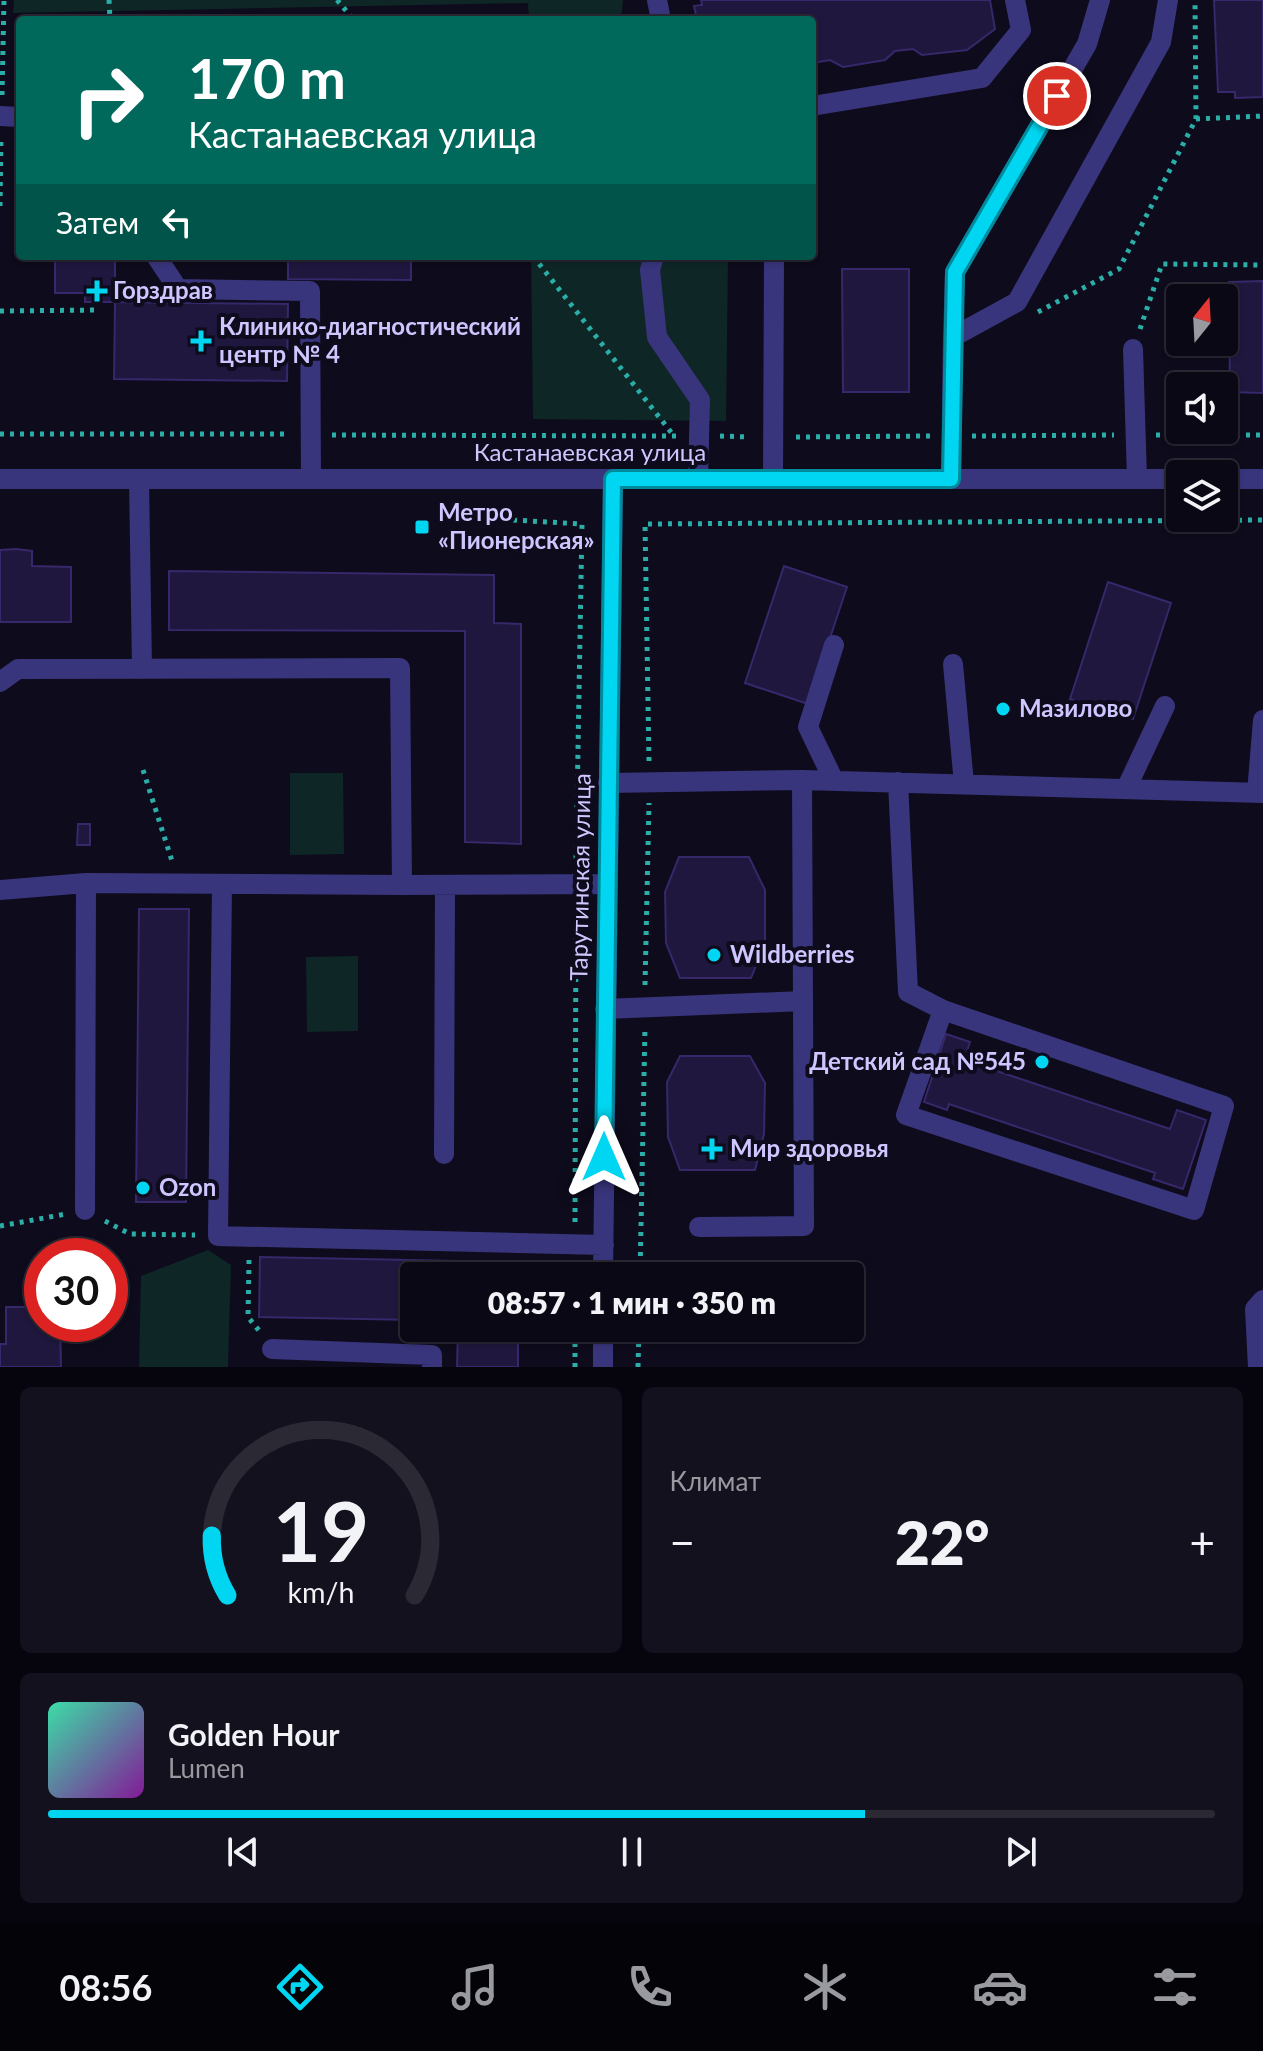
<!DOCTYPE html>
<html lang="ru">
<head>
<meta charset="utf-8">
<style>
  :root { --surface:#0a0815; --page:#13111e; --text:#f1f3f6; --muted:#999aa0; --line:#2a2934; --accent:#00d6f1 }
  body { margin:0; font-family:Lato,sans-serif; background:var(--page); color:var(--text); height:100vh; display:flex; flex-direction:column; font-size:30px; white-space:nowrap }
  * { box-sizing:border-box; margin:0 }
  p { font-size:26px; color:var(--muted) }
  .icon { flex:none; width:44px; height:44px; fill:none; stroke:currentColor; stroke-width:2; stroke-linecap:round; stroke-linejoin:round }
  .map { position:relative; height:1367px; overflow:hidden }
  .side { display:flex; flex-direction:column; gap:20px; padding:20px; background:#06040c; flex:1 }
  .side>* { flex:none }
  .top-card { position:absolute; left:16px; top:16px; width:800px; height:244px; border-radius:8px; box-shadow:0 2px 6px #0004,0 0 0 2px var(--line); background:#00695c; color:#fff; overflow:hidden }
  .needle { width:52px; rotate:18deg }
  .fabs { position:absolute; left:1166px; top:284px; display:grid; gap:16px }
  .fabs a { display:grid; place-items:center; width:72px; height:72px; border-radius:8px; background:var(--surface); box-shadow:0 2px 6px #0004,0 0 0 2px var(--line); font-size:40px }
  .speed { position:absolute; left:24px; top:1238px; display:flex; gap:16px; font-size:40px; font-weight:700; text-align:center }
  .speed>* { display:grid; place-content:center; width:104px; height:104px; border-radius:50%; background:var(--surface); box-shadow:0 2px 6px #0004,0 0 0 2px var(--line); line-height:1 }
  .speed .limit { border:12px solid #d22; background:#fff; color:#111 }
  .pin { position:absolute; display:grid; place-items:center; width:68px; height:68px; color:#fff; margin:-34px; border:4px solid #fff; border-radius:50%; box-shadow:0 2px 8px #0007 }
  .me { position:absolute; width:88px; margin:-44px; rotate:0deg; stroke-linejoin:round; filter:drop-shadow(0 0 6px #0008) }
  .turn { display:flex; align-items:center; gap:28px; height:168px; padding:0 40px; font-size:36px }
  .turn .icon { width:104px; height:104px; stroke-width:2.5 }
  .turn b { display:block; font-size:56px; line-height:68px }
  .then { display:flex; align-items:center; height:76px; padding:0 40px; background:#0003; gap:16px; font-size:30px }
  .big { font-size:60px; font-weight:800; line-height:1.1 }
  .side .card { flex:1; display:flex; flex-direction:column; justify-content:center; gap:12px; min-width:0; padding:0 28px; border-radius:12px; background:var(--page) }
  .side .dial { align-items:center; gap:0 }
  .dial svg { height:208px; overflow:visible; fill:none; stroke:var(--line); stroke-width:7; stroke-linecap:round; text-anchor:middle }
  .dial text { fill:var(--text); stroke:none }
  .song { display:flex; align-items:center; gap:24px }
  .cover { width:96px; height:96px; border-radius:12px; background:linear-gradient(135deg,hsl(160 70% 55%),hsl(290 70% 35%)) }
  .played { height:8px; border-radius:4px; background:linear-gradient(90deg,var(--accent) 70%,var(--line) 70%) }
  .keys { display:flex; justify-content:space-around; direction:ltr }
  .heat { display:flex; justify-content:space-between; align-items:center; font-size:44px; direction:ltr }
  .side .tiles { flex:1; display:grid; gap:20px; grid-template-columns:1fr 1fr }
  .card:last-child { grid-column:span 2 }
  .trip { position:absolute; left:400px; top:1262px; width:464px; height:80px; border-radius:8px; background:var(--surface); box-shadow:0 2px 6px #0004,0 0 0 2px var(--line); font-weight:800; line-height:80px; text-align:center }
  .tab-bar { display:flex; height:128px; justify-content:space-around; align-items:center; background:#040308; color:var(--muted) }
  .tab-bar .icon { width:56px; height:56px }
  .tab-bar .on { color:var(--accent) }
  .tab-bar b { font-size:36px; color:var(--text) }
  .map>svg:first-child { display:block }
</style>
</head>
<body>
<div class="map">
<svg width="1263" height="1367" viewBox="0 0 1263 1367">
  <rect width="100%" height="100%" fill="#0e0b1c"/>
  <path fill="#0e2626" d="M14,0H623L621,20H529L528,3L13,13Z
    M531,256H728L726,421L533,419Z
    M290,773H343L344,854L290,855Z
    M358,956V1031L307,1032L306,957Z
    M208,1250L231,1265L228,1367H139L141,1276Z"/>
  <path fill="#1f173d" stroke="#36286a" stroke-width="2" d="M701,0H990L995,29L967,50L922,55L913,49L895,51L885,60L843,67L830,60L812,63V20H697L694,6L702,5Z
    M1214,0H1263V97L1235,98V92H1218Z
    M55,256H115V302H85V293H55Z
    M288,256H411V280L288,279Z
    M842,269H909V392H843Z
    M1263,281V393L1230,392L1229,282Z
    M115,302L288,304L287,381L114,379Z
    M16,549L32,551V566L71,567V622H0V550Z
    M784,566L847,587L808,704L745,683Z
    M169,571L494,575V623L521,624V844L465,842V631L169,630Z
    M1108,582L1171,603L1133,719L1070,699Z
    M78,824H90V845H77Z
    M679,857H749L765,890V943L751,978H680L666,943L665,892Z
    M139,909H189L186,1202H136Z
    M946,1034L970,1042L964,1060L1170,1129L1177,1110L1206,1120L1183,1189L1153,1179L1155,1173L949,1104L947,1110L924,1102Z
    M680,1056H750L765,1083L764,1134L755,1170H680L668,1137L667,1082Z
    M260,1257L459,1261V1276H414V1320L259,1317Z
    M6,1307H42V1324H60L61,1367H0V1344H6Z
    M458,1328H518V1367H457Z"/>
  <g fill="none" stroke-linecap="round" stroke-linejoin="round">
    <path stroke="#2baea8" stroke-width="5" stroke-dasharray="4 6" stroke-linecap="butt" d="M109,0L110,20
      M337,0L354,20
      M2,95L4,0
      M1196,119L1263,116
      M0,206L1,137
      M533,256L674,436
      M0,311L98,310
      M1038,312L1119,269L1196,119L1195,0
      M1140,329L1162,264L1263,265
      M0,434H290
      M332,435L678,436
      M1156,435H1263
      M720,436L750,437
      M972,436L1114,435
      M796,437L930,436
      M513,520L582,524L576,862
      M649,761L645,524L1263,520
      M143,770L172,861
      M645,985L649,803
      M105,1221L130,1234L195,1235
      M575,1222L576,904
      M0,1226L66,1214
      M249,1260L248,1317L261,1333
      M640,1276L645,1027
      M575,1367V1328
      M638,1367L639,1328"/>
    <path stroke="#39357c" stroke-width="20" d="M657,0L661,20
      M812,106L982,78L1021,30L1015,0
      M0,116L20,117
      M156,256L178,289L310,291L311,479
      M654,256L650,270L657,337L700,400L698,479
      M953,337L955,272L1087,44L1100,0
      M1133,349L1137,479
      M0,479H1180
      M139,479L142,669
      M773,479L774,256
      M951,479L953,337L1017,302L1161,42L1168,0
      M1224,479H1263
      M834,645L808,727L834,781
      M953,664L964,784
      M0,682L18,669L400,668L402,885L607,884
      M898,782L908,992L943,1010L1224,1106L1194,1210L906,1115L943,1010
      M608,783L802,780L1263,793
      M1126,789L1165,706
      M1257,793L1263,720
      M222,884L218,1236L604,1245
      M0,890L86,883L402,885
      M605,1009L803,1001
      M444,1154L445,885
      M85,1210L86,883
      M699,1227L804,1226L802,780
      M603,1276L613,479
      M272,1349L432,1355V1367
      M603,1367V1328
      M1258,1367L1255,1309L1263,1300"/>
  </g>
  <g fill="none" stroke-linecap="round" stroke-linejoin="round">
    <defs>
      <path id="route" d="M604,1157L613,479H951L955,272L1057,96"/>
    </defs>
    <use href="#route" stroke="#008b9d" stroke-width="20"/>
    <use href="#route" stroke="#00d6f1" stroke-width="14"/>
  </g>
  <g fill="#00d6f1" stroke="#0e0b1c" stroke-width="3">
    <path d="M93 279h8v8h8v8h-8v8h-8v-8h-8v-8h8z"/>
    <path d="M197 329h8v8h8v8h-8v8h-8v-8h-8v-8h8z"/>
    <rect x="414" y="519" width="16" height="16" rx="4"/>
    <circle cx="1003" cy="709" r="8"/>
    <circle cx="714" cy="955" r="8"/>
    <circle cx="1042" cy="1062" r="8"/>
    <path d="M708 1137h8v8h8v8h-8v8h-8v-8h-8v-8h8z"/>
    <circle cx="143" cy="1188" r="8"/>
  </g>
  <g text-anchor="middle" stroke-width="8" stroke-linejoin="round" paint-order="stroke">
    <g font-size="24" font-weight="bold" fill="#cec6ff" stroke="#0e0b1c" text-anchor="start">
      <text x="113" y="299">Горздрав</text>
      <text x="219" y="335">Клинико-диагностический<tspan x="219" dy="28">центр № 4</tspan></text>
      <text x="438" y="521">Метро<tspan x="438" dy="28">«Пионерская»</tspan></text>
      <text x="1019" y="717">Мазилово</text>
      <text x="730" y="963">Wildberries</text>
      <text x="1026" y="1070" text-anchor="end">Детский сад №545</text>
      <text x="730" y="1157">Мир здоровья</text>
      <text x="159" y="1196">Ozon</text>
    </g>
    <g font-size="24" fill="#cec6ff" stroke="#0e0b1c">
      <text x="590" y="461">Кастанаевская улица</text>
      <text transform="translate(581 877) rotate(-89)" y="8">Тарутинская улица</text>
    </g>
  </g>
</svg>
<div class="fabs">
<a><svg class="needle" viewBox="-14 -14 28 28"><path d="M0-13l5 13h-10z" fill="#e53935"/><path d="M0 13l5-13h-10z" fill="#999aa0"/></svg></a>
<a><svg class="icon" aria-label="sound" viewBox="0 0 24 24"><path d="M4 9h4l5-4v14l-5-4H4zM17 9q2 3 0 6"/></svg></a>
<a><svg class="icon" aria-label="layers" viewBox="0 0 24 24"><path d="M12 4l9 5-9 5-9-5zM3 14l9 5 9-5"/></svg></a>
</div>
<div class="speed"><div class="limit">30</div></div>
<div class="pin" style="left:1057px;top:96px;background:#d93025"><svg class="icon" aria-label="arrive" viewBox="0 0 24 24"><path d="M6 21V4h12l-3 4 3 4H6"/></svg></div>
<svg class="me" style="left:604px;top:1157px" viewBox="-20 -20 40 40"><path d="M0-17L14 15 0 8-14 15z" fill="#00d6f1" stroke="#fff" stroke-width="4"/></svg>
<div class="trip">08:57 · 1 мин · 350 m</div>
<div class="top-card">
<div class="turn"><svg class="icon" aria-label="right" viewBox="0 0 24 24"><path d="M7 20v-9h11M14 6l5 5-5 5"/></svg><div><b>170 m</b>Кастанаевская улица</div></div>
<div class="then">Затем<svg class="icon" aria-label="left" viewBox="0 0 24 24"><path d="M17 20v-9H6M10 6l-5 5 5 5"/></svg></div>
</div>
</div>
<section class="side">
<div class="tiles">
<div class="card dial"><svg viewBox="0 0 100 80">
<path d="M14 69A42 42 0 1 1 86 69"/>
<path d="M14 69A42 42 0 0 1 8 46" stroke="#00d6f1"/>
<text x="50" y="56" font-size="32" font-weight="700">19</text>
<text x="50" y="72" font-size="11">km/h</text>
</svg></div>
<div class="card"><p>Климат</p>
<div class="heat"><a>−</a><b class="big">22°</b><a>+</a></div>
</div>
<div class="card">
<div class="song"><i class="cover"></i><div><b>Golden Hour</b><p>Lumen</p></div></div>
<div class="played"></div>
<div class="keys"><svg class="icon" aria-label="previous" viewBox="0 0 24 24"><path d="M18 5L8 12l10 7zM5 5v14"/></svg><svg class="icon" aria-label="pause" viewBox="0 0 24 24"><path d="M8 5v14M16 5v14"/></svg><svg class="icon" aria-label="next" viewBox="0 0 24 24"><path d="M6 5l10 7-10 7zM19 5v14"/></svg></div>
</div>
</div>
</section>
<nav class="tab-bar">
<b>08:56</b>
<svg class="icon on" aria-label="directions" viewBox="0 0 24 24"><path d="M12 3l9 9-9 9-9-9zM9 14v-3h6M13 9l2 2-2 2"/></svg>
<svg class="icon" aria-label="music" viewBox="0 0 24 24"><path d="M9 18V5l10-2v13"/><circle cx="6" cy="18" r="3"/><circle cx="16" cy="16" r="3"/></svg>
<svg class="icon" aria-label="phone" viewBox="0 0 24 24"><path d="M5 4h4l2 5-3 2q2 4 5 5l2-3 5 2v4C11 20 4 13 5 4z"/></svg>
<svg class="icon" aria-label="climate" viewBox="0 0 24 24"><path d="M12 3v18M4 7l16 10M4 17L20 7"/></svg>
<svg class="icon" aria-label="car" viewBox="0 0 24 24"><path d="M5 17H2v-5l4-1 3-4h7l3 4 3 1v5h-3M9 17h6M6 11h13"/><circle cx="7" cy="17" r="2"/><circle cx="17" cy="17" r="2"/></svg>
<svg class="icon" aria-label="filters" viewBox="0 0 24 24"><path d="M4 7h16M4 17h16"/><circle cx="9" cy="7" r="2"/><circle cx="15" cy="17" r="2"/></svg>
</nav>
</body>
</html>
